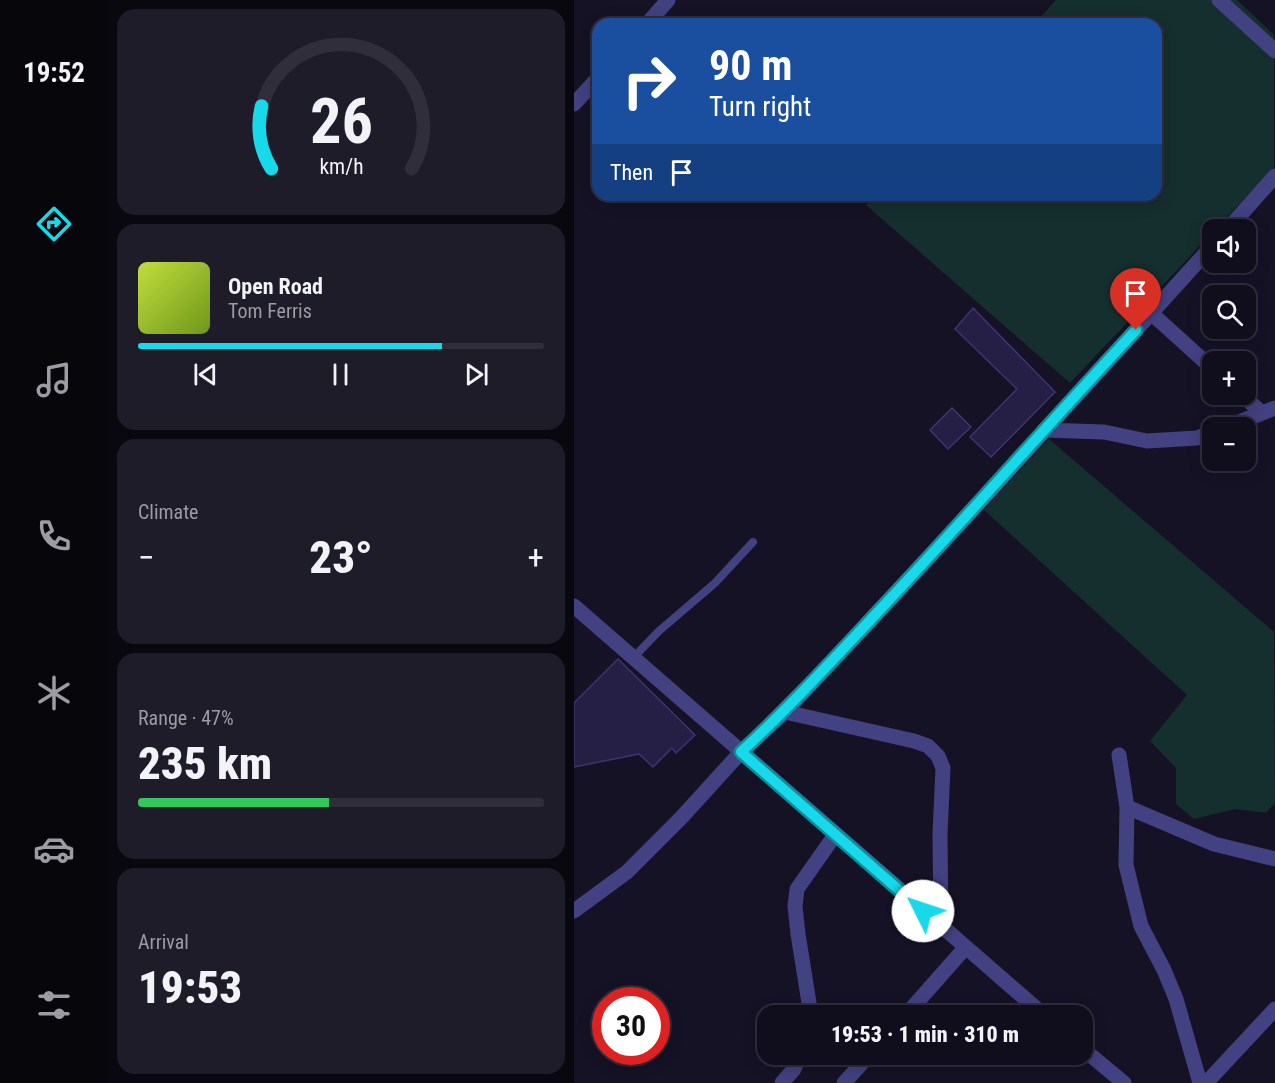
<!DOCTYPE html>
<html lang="en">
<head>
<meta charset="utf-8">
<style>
  :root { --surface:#100e1c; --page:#1e1c29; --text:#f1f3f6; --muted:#9c9ca3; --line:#302e3b; --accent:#17d9ea }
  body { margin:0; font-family:"Roboto Condensed",sans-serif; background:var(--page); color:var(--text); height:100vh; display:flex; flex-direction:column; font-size:22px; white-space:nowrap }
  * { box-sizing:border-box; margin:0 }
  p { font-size:20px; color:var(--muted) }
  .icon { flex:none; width:33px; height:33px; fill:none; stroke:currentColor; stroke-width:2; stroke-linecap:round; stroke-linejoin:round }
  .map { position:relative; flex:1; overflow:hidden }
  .drawer { display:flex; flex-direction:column; gap:9px; padding:9px; background:#09080f; width:466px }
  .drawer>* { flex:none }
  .banner { position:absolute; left:18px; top:18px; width:570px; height:183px; border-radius:18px; box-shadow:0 3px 15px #0003,0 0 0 2px var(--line); background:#1a4fa0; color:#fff; overflow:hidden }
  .controls { position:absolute; left:628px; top:219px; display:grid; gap:12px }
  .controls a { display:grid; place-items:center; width:54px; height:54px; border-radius:12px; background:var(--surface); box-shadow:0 3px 15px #0003,0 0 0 2px var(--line); font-size:30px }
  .speed { position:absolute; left:18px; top:987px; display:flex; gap:12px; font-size:30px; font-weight:700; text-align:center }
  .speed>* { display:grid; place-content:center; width:78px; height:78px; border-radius:50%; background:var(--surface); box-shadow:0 3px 15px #0003,0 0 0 2px var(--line); line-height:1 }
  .speed .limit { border:9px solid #d22; background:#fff; color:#111 }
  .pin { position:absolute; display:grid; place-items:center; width:51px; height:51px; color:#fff; margin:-62px -26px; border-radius:50% 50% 50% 0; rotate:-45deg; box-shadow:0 0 6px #0007 }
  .pin .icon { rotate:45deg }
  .me { position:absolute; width:66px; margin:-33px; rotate:311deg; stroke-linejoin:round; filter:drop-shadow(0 0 4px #0008) }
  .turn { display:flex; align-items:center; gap:21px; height:126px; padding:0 18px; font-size:27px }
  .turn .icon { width:78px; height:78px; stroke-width:2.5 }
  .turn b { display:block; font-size:42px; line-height:51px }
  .then { display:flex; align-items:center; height:57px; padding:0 18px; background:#0003; gap:12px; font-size:22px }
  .big { font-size:45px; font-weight:800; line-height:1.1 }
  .drawer .tile { flex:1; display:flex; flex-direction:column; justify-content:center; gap:9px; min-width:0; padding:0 21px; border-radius:18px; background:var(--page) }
  .drawer .dial { align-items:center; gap:0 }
  .dial svg { height:156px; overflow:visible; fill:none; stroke:var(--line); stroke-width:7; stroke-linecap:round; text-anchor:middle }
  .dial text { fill:var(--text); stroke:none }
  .song { display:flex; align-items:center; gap:18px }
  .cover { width:72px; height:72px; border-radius:9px; background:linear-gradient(135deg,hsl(70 70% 55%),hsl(80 70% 35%)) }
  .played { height:6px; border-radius:3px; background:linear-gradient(90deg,var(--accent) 75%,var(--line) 75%) }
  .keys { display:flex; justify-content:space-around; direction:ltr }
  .heat { display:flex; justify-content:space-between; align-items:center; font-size:33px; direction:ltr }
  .charge { height:9px; border-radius:4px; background:linear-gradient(90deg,#34c759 47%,var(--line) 0) }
  .trip { position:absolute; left:183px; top:1005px; width:336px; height:60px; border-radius:18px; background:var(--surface); box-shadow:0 3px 15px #0003,0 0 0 2px var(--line); font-weight:800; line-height:60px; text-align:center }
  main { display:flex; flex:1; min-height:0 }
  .tab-bar { display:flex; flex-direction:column; width:108px; justify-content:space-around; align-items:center; background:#06060b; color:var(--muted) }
  .tab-bar .icon { width:42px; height:42px }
  .tab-bar .active { color:var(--accent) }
  .tab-bar b { font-size:27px; color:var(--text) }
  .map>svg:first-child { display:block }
</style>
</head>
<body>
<main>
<nav class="tab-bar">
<b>19:52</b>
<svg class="icon active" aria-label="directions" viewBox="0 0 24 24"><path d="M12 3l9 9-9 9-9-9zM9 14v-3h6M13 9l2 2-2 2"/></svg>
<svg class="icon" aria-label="music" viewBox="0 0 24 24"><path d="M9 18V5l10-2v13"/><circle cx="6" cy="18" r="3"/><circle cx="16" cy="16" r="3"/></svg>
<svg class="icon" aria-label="phone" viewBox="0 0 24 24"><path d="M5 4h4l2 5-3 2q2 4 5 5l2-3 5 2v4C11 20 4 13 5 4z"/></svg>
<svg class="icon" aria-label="climate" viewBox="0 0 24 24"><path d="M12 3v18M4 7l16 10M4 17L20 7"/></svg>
<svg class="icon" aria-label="car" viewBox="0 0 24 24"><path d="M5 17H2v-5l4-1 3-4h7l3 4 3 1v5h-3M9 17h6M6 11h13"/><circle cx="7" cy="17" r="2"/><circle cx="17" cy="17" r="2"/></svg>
<svg class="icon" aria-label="filters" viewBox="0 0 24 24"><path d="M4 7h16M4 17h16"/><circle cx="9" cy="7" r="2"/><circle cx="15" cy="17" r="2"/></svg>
</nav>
<section class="drawer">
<div class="tile dial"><svg viewBox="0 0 100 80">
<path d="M14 69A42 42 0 1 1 86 69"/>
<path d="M14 69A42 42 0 0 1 9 37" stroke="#17d9ea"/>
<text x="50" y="56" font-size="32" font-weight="700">26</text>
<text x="50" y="72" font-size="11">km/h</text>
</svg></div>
<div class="tile">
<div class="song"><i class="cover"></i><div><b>Open Road</b><p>Tom Ferris</p></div></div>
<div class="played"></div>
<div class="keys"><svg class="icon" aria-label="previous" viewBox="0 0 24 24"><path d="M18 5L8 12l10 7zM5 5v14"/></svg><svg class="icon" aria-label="pause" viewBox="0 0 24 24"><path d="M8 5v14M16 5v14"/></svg><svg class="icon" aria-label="next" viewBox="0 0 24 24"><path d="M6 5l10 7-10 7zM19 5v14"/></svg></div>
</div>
<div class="tile"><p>Climate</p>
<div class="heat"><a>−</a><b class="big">23°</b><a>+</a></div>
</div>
<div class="tile"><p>Range · 47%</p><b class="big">235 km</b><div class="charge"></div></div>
<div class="tile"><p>Arrival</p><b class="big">19:53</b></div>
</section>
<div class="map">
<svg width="701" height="1083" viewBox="0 0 701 1083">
  <rect width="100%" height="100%" fill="#151226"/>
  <path fill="#152f2e" d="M482,0H663L700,35V167L642,229L639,230V232L496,383L292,205L301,195H582V24H460Z
    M475,439L700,632L701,803L692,813L661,809L620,819L602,804V768L576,741L613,695L410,510Z"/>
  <path fill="#261f45" stroke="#3e346f" stroke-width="1.5" d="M399,308L481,392L417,457L396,437L443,389L381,329Z
    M378,408L397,427L374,449L356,430Z
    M44,659L121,735L102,753L98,748L79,767L65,754L0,767V703Z"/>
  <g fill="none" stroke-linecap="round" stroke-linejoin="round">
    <path stroke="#424181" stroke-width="8" d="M59,658L85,631L141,583L179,542"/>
    <path stroke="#424181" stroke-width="15" d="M645,0L701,51
      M73,24L94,0
      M0,104L24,78
      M653,230L701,176
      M577,313L639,369
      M667,394L688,413
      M650,428L701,408
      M470,430L530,432L573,441L623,438L639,432
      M0,606L471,1016
      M211,712L340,741L354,746L364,756L369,768L366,834L367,927
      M545,755L553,807L552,865L567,926L590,970L602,999L626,1083
      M553,807L640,844L701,859
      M0,911L53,872L107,818L167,752L211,712L404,504L639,245
      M235,1016L236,1009L224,934L221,906L223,889L261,835
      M331,1016L391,948
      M508,1048L550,1083
      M208,1083L220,1069L226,1054
      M270,1083L296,1054
      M632,1083L701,1009"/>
  </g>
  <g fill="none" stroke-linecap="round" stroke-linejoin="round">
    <defs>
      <path id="route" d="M349,911L167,752C219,704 267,651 316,599C399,510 479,419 562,330"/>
    </defs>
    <use href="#route" stroke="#0f8d98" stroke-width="15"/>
    <use href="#route" stroke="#17d9ea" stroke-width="10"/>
  </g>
</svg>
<div class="controls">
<a><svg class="icon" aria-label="sound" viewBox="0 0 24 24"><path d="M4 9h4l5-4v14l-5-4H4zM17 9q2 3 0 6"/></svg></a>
<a><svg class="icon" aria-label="search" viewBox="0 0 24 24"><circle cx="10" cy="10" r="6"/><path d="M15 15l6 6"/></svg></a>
<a>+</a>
<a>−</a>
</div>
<div class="speed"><div class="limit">30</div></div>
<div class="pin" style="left:562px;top:330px;background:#d93025"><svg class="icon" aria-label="arrive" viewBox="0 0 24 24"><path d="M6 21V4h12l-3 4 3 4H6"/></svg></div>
<svg class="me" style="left:349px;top:911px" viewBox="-20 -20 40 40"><circle r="19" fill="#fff"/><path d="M0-13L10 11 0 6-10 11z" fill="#17d9ea"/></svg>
<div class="trip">19:53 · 1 min · 310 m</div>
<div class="banner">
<div class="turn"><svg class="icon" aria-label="right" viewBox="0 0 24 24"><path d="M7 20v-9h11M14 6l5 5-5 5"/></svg><div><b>90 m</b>Turn right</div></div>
<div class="then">Then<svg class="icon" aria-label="arrive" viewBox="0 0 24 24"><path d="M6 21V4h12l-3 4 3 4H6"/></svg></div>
</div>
</div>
</main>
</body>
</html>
